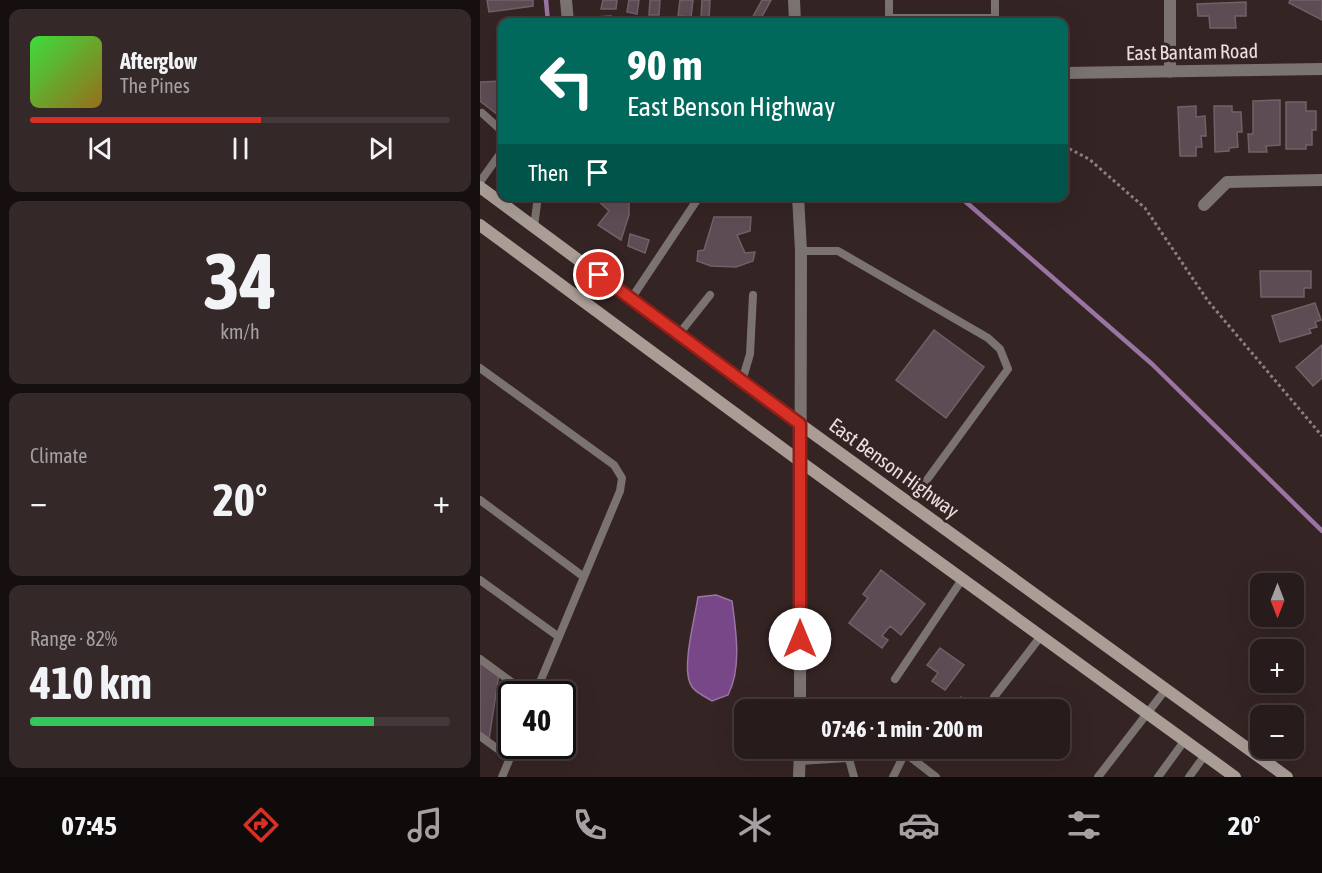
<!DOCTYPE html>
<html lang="en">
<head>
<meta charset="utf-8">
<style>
  :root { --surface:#281b1b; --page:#342828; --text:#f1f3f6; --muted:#a5a1a3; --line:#44393a; --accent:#d93025 }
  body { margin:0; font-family:"Asap Condensed",sans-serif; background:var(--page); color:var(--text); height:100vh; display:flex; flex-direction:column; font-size:22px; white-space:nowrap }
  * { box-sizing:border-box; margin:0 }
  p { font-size:20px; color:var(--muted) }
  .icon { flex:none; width:33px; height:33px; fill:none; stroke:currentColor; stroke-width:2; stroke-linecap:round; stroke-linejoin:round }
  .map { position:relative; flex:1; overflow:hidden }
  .drawer { display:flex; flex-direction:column; gap:9px; padding:9px; background:#160f0f; width:480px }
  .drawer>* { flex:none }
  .top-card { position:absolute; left:18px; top:18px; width:570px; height:183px; border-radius:12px; box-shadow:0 6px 24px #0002,0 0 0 2px var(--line); background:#00695c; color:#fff; overflow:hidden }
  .needle { width:39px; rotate:180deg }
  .fabs { position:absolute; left:770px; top:573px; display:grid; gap:12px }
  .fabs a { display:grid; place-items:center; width:54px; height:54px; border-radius:12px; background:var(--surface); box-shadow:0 6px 24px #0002,0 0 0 2px var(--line); font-size:30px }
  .speed { position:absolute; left:18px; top:681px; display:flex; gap:12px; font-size:30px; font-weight:700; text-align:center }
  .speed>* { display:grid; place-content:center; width:78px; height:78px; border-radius:50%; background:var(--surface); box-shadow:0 6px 24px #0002,0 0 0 2px var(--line); line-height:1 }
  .speed .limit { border:3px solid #111; border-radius:9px; background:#fff; color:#111 }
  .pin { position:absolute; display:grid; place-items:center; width:51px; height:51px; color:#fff; margin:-26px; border:3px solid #fff; border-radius:50%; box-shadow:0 2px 6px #0007 }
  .me { position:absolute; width:66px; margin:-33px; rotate:0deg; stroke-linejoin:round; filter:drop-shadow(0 0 4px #0008) }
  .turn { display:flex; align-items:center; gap:21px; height:126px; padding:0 30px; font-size:27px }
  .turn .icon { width:78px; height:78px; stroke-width:2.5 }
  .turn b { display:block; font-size:42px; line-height:51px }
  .then { display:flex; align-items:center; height:57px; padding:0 30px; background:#0003; gap:12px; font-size:22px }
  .big { font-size:45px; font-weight:700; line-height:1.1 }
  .drawer .tile { flex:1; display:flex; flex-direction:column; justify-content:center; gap:9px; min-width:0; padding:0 21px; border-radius:12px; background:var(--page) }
  .drawer .dial { align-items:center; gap:0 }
  .dial b { font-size:78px; line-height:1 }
  .song { display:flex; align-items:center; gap:18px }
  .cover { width:72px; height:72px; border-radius:9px; background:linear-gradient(135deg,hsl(120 70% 55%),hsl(40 70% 35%)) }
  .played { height:6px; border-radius:3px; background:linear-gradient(90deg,var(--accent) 55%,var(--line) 55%) }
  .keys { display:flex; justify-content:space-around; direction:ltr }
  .heat { display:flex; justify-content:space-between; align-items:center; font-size:33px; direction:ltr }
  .charge { height:9px; border-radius:4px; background:linear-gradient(90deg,#34c759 82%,var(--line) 0) }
  .trip { position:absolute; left:254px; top:699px; width:336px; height:60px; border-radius:12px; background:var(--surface); box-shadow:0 6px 24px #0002,0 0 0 2px var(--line); font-weight:700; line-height:60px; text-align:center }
  .tabs { display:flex; height:96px; justify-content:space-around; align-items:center; background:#100b0b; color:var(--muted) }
  .tabs .icon { width:42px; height:42px }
  .tabs .on { color:var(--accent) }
  .tabs b { font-size:27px; color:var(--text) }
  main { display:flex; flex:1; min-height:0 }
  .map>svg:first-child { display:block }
</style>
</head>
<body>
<main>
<section class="drawer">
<div class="tile">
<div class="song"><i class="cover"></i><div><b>Afterglow</b><p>The Pines</p></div></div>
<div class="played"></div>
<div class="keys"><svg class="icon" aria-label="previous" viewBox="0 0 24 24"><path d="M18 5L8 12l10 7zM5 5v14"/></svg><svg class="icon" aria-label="pause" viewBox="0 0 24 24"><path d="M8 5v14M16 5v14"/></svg><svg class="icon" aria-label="next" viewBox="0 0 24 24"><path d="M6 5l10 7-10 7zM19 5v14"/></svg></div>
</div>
<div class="tile dial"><b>34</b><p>km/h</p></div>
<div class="tile"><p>Climate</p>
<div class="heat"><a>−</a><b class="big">20°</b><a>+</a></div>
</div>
<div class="tile"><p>Range · 82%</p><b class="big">410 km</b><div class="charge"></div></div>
</section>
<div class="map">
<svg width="842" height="777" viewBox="0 0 842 777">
  <rect width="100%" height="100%" fill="#352424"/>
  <path fill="#784788" stroke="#9a74a2" stroke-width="1.5" d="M236,595L252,601C256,631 262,668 248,695L232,701C225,696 213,692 210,683C202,665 215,618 218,597Z"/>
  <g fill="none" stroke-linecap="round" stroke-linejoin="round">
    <path stroke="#9a74a2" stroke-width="4.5" d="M66,0L68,22
      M479,196L672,364L842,531"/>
  </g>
  <path fill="#5d4c54" stroke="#716068" stroke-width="1.5" d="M7,0H53V6L9,12Z
    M123,0H137L136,9H121Z
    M149,0H159L157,14L147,12Z
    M170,0H180L179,15H169Z
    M200,0H213L211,17L198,16Z
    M222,0H230L229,18L221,19Z
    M282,0H291L279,22H270Z
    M810,0H842V20L809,3Z
    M766,2V16H755L756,28H730L729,16H718L717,4Z
    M131,16V22H113V17Z
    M51,17L52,22H22V30L21,21Z
    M22,81V118L0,101V82Z
    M800,100V145L786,146L787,152H769L768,134H773V101Z
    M806,102H826V111H836V130H832V145H826V149H806Z
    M716,106V117L725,116L726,136H721L722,147H716V156H700L698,107Z
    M734,106H752V112H761L762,132H757L758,147L749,148V151L735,152Z
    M113,196H149V215L141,240L118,225L129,211Z
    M234,217H271L270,231L257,235L265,253L275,252L273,261L256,267L231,266L217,261L218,251L224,250Z
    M150,234L169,240L165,253L148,246Z
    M780,271H831V288H824V297H781Z
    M835,303L841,320L835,322L837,327L829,329L831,333L800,342L792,316Z
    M454,330L504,367L466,418L416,380Z
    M842,345V378L833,386L816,367Z
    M401,570L445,604L421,635L410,626L402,636L408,640L402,648L369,623L388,598L383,594Z
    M460,648L484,665L465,690L452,681L458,673L447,665Z
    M0,660L19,674L9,739L0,732Z
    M481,697L494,710H471Z"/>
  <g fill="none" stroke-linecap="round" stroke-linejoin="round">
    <path stroke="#8e7f7f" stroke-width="3" stroke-dasharray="3 3" stroke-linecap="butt" d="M584,146L609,159L665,208L728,301L842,436"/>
    <path stroke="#7b736f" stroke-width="8" d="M409,0V18H515
      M515,0V22
      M2,113L22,131
      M0,182L22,151
      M54,227L58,196
      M321,251H358L508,338L520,349L528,369L430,503
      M151,299L219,197L239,196
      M199,334L230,295
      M0,368L134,465L142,478L140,491L55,694
      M262,381L270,354L273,295
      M0,500L104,577
      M0,580L79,637
      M0,659L48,694
      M415,679L483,578
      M514,697L561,636
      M0,736L30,758
      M366,748L374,777
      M425,753L456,777
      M320,761L367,758
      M22,777L35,746
      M413,777L425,753V749
      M618,777L686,689
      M678,777L705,740
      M709,777L725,755"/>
    <path stroke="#7b736f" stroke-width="12" d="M86,0L88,22
      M690,0V72
      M584,73L842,69
      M724,205L747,182L842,180"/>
    <path stroke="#7b736f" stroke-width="12" d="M314,0L315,22
      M318,196L321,251L320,710
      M319,777L320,748"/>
    <path stroke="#a99d96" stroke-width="12" d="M0,187L320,424L807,777
      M0,225L321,462L755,777"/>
  </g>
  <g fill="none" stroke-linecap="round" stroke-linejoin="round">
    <defs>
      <path id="route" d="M119,275L320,424V639"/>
    </defs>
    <use href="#route" stroke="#8d1f18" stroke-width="15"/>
    <use href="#route" stroke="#d93025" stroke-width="10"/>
  </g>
  <g text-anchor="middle" stroke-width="6" stroke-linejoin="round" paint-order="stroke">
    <g font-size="20" fill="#eadede" stroke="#352424">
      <text transform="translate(712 52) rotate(-1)" y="7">East Bantam Road</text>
      <text transform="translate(414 468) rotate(36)" y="7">East Benson Highway</text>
    </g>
  </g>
</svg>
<div class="fabs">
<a><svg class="needle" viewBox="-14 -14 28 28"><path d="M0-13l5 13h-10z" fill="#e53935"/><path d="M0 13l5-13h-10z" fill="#a5a1a3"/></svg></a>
<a>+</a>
<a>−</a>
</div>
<div class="speed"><div class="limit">40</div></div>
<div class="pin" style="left:119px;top:275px;background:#d93025"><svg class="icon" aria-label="arrive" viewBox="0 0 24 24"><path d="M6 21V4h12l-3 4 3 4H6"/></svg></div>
<svg class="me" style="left:320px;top:639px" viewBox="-20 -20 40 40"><circle r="19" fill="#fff"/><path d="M0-13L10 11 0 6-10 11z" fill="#d93025"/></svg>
<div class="trip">07:46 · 1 min · 200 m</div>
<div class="top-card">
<div class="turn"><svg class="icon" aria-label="left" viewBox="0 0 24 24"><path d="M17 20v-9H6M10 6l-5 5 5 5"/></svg><div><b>90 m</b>East Benson Highway</div></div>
<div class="then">Then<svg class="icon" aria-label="arrive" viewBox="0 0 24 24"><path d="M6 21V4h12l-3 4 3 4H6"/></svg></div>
</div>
</div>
</main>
<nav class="tabs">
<b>07:45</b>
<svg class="icon on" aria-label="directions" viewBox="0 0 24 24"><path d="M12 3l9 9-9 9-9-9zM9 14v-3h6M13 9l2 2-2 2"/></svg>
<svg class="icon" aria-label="music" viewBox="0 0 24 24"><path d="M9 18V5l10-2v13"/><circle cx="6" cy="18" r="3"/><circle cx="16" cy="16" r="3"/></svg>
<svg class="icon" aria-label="phone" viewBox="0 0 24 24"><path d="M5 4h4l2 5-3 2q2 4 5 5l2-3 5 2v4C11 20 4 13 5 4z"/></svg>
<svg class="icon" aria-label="climate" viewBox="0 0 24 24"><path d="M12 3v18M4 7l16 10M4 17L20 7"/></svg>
<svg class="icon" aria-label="car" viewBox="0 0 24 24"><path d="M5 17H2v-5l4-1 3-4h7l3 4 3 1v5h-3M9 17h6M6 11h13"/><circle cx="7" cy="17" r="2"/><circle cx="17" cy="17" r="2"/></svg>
<svg class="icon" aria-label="filters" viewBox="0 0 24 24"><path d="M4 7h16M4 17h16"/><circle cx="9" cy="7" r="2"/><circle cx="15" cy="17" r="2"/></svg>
<b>20°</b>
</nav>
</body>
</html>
